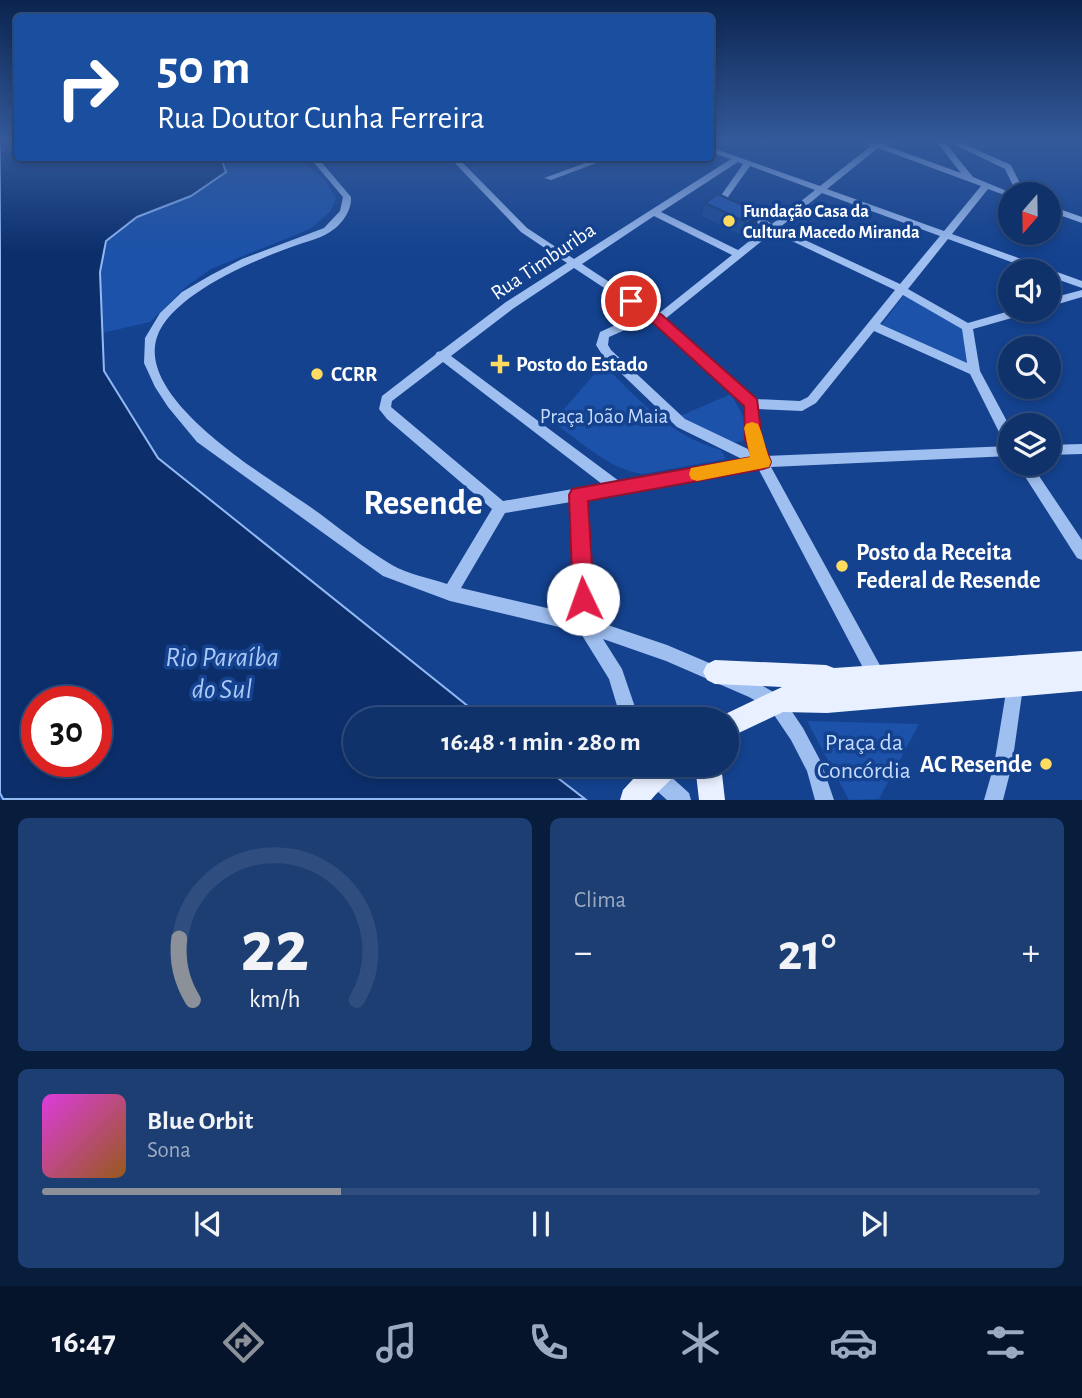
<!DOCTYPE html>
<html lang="pt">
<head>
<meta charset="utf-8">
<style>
  :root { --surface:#0f326b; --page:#1d3e73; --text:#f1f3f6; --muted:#9baac1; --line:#2f4d7e; --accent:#8c9099 }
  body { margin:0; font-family:"Alegreya Sans",sans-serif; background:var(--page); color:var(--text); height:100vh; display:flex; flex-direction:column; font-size:26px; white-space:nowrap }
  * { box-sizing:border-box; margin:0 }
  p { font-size:23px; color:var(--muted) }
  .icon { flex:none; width:38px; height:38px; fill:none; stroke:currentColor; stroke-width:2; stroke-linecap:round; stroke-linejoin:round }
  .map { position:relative; height:800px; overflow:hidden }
  .side { display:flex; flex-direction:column; gap:18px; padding:18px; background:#081c3b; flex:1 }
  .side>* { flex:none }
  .top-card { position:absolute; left:14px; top:14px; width:700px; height:147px; border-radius:7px; box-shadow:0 4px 10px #0003,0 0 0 2px var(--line); background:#1a4fa0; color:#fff; overflow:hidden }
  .needle { width:46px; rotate:200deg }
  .tools { position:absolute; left:998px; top:182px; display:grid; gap:14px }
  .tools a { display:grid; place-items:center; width:63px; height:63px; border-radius:50%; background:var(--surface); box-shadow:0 4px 10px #0003,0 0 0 2px var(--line); font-size:35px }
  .speed { position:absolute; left:21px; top:686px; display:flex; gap:14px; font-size:35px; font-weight:700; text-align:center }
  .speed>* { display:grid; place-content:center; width:91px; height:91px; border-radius:50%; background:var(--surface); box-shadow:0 4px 10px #0003,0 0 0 2px var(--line); line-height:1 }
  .speed .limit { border:10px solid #d22; background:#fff; color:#111 }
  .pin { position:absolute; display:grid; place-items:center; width:60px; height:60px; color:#fff; margin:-30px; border:4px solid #fff; border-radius:50%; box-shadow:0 2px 7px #0007 }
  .me { position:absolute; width:77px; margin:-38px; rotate:357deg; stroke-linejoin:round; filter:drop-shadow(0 0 5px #0008) }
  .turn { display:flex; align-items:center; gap:24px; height:147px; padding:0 28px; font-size:32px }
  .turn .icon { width:91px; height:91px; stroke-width:2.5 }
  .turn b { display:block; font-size:49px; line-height:60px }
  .big { font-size:52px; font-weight:700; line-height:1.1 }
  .side .widget { flex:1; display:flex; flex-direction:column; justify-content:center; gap:10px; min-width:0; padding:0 24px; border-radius:10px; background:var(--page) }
  .side .dial { align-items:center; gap:0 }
  .dial svg { height:182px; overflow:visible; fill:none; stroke:var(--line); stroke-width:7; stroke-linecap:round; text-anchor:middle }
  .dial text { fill:var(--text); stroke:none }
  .song { display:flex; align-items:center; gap:21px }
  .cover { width:84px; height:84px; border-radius:10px; background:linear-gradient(135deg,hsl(300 70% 55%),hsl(30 70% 35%)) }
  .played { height:7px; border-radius:4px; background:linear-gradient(90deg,var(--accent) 30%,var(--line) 30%) }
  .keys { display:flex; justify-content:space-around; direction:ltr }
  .heat { display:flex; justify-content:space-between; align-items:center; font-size:38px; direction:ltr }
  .side .tiles { flex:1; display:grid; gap:18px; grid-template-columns:1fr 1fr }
  .widget:last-child { grid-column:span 2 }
  .trip { position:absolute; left:343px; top:707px; width:396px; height:70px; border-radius:35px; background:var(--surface); box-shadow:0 4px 10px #0003,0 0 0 2px var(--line); font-weight:700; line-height:70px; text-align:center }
  .tab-bar { display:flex; height:112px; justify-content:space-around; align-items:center; background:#06142b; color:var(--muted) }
  .tab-bar .icon { width:49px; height:49px }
  .tab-bar .on { color:var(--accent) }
  .tab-bar b { font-size:32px; color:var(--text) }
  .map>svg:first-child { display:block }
</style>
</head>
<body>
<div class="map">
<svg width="1082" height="800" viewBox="0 0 1082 800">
  <rect width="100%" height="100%" fill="#14428f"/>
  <path fill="#1c52a9" d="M221,158H298L327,182L336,199L330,212L310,229L211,269L187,286L150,322L102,333L100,272L106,241L137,217L191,196L226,172Z
    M904,295L962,326L967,365L880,327Z
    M603,364C639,400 670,436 721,450L726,459L643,474C610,470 580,441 553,422Z
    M731,394L741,412L749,431L743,441C719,447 698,428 680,416Z
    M807,721L919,724L879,799L849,800Z"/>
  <path fill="#0c2f6c" stroke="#91b9f4" stroke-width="2" fill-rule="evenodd" d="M0,140H17L18,158H221L226,172L191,196L137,217L106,241L100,272L104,371L158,458L484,719H355V765H541L585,799H3L0,793ZM37,702H96V761H37Z"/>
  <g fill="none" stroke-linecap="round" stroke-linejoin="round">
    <path fill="#9fbff1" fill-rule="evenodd" d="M859,140L877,142L894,140L884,145L961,173L935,140H943L973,177L1014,194H1010V197L988,189L952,234L1082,281V288L1048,276V271H1036L948,239L908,289L968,323L1013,310H1030L1029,313L973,329L980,371L1010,427V445L1005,444L970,374L874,331L816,403L802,411L758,409L759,439L765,456L1010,446V456L771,467L882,669L884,675L882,681L876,683L870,681L758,468L585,499L593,620L667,645L761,685L782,697L803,728L821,762L834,800H815L807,771L791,740L770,709L749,697L666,661L603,639L622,669L639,719H621L609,679L580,632L450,601L383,576L197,442L168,407L155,387L144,363L145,338L160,313L182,292L211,275L242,259L324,228L340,211L343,197L310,158H318L351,197C352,210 342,225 330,232C318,240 300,243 286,249C248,263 171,296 157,337C136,400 266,476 309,506C336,525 363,548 392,565C408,574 429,578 447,584L492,509L387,419L379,409L382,396L435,355L437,352L441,351L506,302L567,263L521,232L450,158H458L527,228L574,259L731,159L710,152V147L820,186L871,146ZM878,148L981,186L944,231L827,189ZM738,162L743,164L720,197L721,202L766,228L738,250L661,212ZM750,166L815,190L772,224L730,200L728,197ZM822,193L940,236L900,284L779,228ZM654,216L732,255L658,314L582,264ZM773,232L895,290L808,397L800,401L755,399L665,319ZM574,268L642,313L600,332L596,345L603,356L677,427L744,460L619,481L451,356L514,308ZM903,295L962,329L967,363L880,324ZM650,319L746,406L747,439L750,450L685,419L611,350L608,345L609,337ZM443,362L602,484L503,501L391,407L392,401ZM571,502L577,615L461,588L505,513Z
      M945,140H955L1011,165L1025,194H1017L1005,169Z
      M599,158H610L551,180L544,178Z
      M1048,205L1082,217V223L1048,211Z
      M1082,290V297L1048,307V299Z
      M1082,444V454L1048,455V445Z
      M1017,464H1031L1082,540V560L1077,558Z
      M1016,672L1022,674L1024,680L1012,765L1003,800H984L994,765L1008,680L1010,674Z
      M639,765H658L689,793L691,800H667L647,782Z"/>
    <path fill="#e9f0ff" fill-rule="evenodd" d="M1082,651V691L827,713L783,712L726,739V719L717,718L782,687L715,684L707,680L703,672L707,664L715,660L826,665L834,668Z
      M646,765H681C675,779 660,788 651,800H620L623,790Z
      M695,765H721L725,800H699Z"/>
  </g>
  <path fill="#1d4b96" d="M705,203L760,213L756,226L744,236L702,216Z"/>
  <path fill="#183d7a" d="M760,213L756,226L744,236L748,223Z"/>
  <path fill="#2257ae" stroke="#183d7a" stroke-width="2" d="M718,194L760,213L748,223L705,203Z"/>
  <linearGradient id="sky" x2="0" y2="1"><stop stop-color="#0b244f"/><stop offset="0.56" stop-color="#345a9b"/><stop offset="1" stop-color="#345a9b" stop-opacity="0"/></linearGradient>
  <rect width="1082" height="252" fill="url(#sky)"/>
  <path fill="#e11d48" stroke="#92132f" stroke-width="2" d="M631,296L662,315L757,399L762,439L771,462L769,467L763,469L588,501L594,599L591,606L583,609L576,606L573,599L569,495L572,489L752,457L745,439L744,406L652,322L626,304V298Z"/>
  <path fill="#f59e0b" d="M752,422L758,424C764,436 765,450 771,462L769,467L697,481L691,479L689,474L691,468L750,457L744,428L746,424Z"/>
  <g fill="#ffdb5f" stroke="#14428f" stroke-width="2.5">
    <circle cx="729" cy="221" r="7"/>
    <path d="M496.5 353.5h7v7h7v7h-7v7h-7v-7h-7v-7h7z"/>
    <circle cx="317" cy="374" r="7"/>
    <circle cx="842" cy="566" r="7"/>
    <circle cx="1046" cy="764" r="7"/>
  </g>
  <g text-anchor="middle" stroke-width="7" stroke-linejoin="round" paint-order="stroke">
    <g font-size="18" font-weight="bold" fill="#fff" stroke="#14428f" text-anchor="start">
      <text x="743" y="217">Fundação Casa da<tspan x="743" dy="21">Cultura Macedo Miranda</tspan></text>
    </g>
    <g font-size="21" fill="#fff" stroke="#14428f">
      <text transform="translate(543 261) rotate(-34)" y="7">Rua Timburiba</text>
    </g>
    <g font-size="21" font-weight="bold" fill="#fff" stroke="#14428f" text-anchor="start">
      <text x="516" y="371">Posto do Estado</text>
      <text x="331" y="381">CCRR</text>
    </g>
    <g font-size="21" fill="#c6dbfc" stroke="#14428f">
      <text x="604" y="423">Praça João Maia</text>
    </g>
    <g font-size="24" font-weight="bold" fill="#fff" stroke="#14428f" text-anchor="start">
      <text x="856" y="560">Posto da Receita<tspan x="856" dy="28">Federal de Resende</tspan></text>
      <text x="1032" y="772" text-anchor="end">AC Resende</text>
    </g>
    <g font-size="24" fill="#c6dbfc" stroke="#14428f">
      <text x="864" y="750">Praça da<tspan x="864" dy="28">Concórdia</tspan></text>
    </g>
    <g font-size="28" font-style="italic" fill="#abc9f8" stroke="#14428f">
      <text x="222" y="666">Rio Paraíba<tspan x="222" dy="32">do Sul</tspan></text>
    </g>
    <g font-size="35" font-weight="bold" fill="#fff" stroke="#14428f">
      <text x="423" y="514">Resende</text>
    </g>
  </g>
</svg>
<div class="tools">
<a><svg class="needle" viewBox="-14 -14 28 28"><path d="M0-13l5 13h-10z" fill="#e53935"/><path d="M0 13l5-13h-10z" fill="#9baac1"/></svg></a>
<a><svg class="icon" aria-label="sound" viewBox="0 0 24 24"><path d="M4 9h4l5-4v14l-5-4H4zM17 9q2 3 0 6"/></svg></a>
<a><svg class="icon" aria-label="search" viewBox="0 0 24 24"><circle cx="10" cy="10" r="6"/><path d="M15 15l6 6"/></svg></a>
<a><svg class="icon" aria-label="layers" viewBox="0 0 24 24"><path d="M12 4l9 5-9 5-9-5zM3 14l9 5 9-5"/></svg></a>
</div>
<div class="speed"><div class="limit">30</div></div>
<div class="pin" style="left:631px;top:301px;background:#d93025"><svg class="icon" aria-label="arrive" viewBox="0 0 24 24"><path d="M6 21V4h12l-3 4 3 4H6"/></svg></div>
<svg class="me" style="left:583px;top:599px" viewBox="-20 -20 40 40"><circle r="19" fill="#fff"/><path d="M0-13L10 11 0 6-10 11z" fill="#e11d48"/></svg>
<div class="trip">16:48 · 1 min · 280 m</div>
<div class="top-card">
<div class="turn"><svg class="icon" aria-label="right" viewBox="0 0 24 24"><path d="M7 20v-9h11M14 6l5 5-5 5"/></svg><div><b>50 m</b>Rua Doutor Cunha Ferreira</div></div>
</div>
</div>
<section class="side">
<div class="tiles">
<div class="widget dial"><svg viewBox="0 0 100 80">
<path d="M14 69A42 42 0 1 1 86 69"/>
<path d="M14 69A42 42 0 0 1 8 42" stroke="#8c9099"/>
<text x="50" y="56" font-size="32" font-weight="700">22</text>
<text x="50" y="72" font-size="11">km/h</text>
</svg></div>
<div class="widget"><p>Clima</p>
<div class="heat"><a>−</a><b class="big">21°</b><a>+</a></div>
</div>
<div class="widget">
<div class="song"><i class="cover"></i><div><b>Blue Orbit</b><p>Sona</p></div></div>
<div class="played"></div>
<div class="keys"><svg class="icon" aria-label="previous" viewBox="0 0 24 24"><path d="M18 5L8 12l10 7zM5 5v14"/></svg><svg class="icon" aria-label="pause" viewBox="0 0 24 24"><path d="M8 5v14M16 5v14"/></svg><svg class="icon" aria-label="next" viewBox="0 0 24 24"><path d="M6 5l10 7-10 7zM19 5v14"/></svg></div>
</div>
</div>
</section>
<nav class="tab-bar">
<b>16:47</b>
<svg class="icon on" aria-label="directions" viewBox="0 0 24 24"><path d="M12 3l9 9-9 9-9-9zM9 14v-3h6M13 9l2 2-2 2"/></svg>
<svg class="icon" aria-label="music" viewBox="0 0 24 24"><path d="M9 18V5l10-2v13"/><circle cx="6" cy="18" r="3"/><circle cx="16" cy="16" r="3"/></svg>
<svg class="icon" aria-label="phone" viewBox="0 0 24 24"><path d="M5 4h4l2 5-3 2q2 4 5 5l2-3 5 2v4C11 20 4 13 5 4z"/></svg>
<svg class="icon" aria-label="climate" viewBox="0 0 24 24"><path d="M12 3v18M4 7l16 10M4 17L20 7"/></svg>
<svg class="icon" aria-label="car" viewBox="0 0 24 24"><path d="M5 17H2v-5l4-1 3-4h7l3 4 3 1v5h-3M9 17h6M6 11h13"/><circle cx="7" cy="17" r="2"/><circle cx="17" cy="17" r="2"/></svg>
<svg class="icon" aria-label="filters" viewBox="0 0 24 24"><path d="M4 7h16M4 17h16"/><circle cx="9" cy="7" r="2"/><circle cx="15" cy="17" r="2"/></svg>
</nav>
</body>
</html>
